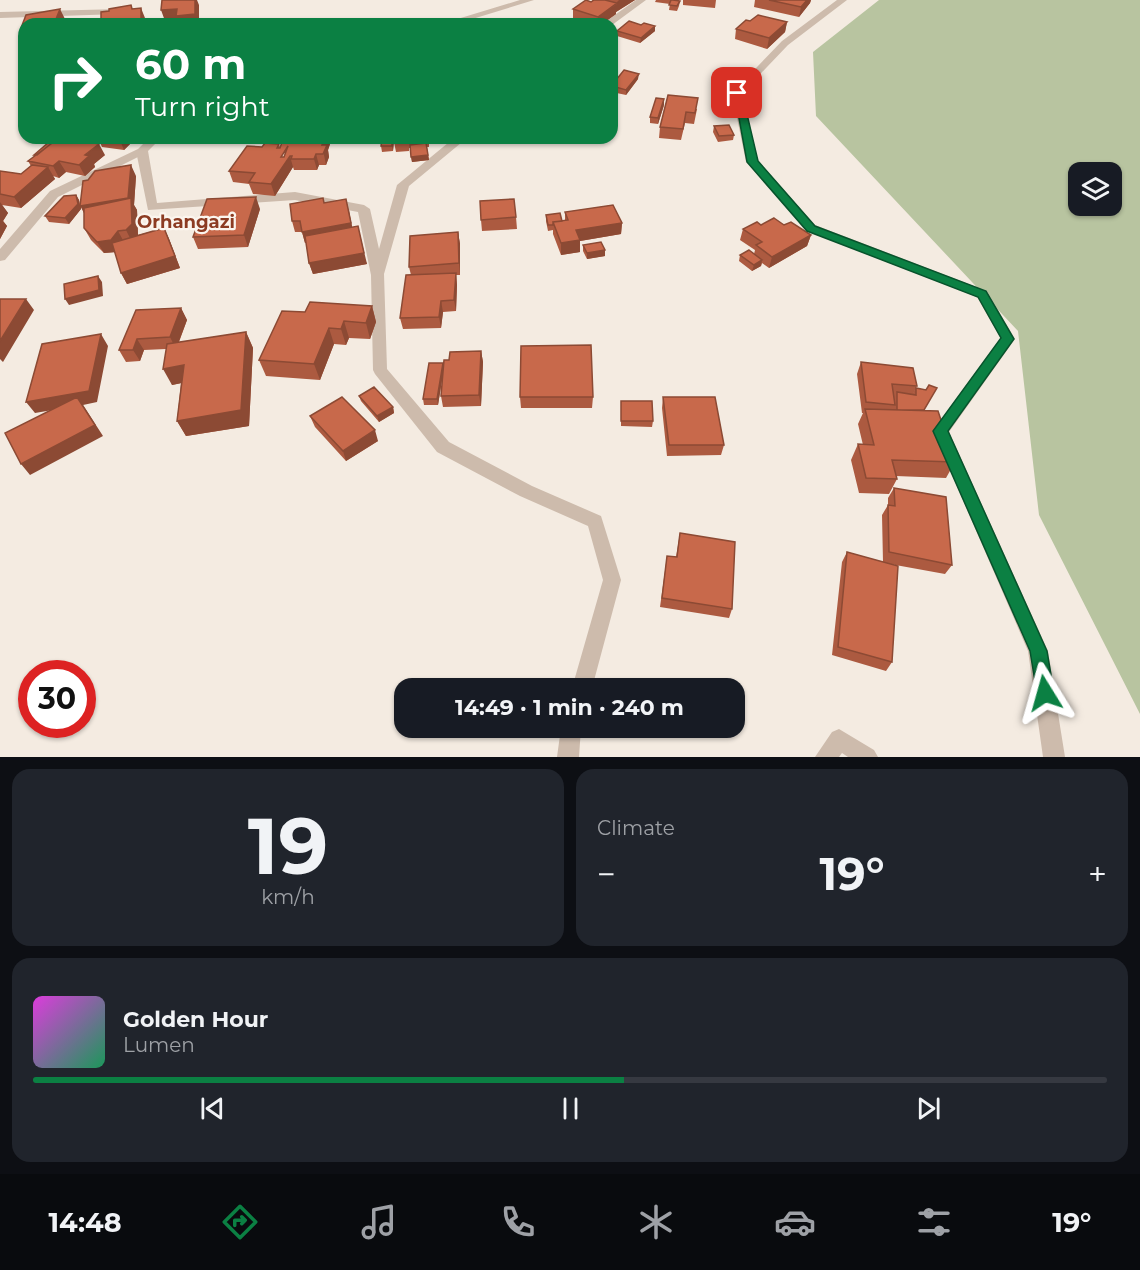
<!DOCTYPE html>
<html lang="en">
<head>
<meta charset="utf-8">
<style>
  :root { --surface:#171b24; --page:#20242c; --text:#f1f3f6; --muted:#9ea1a6; --line:#363941; --accent:#0b8043 }
  body { margin:0; font-family:Montserrat,sans-serif; background:var(--page); color:var(--text); height:100vh; display:flex; flex-direction:column; font-size:22px; white-space:nowrap }
  * { box-sizing:border-box; margin:0 }
  p { font-size:20px; color:var(--muted) }
  .icon { flex:none; width:33px; height:33px; fill:none; stroke:currentColor; stroke-width:2; stroke-linecap:round; stroke-linejoin:round }
  .map { position:relative; height:757px; overflow:hidden }
  .details { display:flex; flex-direction:column; gap:12px; padding:12px; background:#0d0f14; flex:1 }
  .details>* { flex:none }
  .top-card { position:absolute; left:18px; top:18px; width:600px; height:126px; border-radius:18px; box-shadow:0 2px 4px #0004; background:#0b8043; color:#fff; overflow:hidden }
  .tools { position:absolute; left:1068px; top:162px; display:grid; gap:12px }
  .tools a { display:grid; place-items:center; width:54px; height:54px; border-radius:12px; background:var(--surface); box-shadow:0 2px 4px #0004; font-size:30px }
  .speed { position:absolute; left:18px; top:660px; display:flex; gap:12px; font-size:30px; font-weight:700; text-align:center }
  .speed>* { display:grid; place-content:center; width:78px; height:78px; border-radius:50%; background:var(--surface); box-shadow:0 2px 4px #0004; line-height:1 }
  .speed .limit { border:9px solid #d22; background:#fff; color:#111 }
  .pin { position:absolute; display:grid; place-items:center; width:51px; height:51px; color:#fff; margin:-26px; border-radius:12px; box-shadow:0 3px 9px #0006 }
  .me { position:absolute; width:66px; margin:-33px; rotate:352deg; stroke-linejoin:round; filter:drop-shadow(0 0 4px #0008) }
  .turn { display:flex; align-items:center; gap:21px; height:126px; padding:0 18px; font-size:27px }
  .turn .icon { width:78px; height:78px; stroke-width:2.5 }
  .turn b { display:block; font-size:42px; line-height:51px }
  .big { font-size:45px; font-weight:700; line-height:1.1 }
  .details .card { flex:1; display:flex; flex-direction:column; justify-content:center; gap:9px; min-width:0; padding:0 21px; border-radius:18px; background:var(--page) }
  .details .dial { align-items:center; gap:0 }
  .dial b { font-size:78px; line-height:1 }
  .song { display:flex; align-items:center; gap:18px }
  .cover { width:72px; height:72px; border-radius:9px; background:linear-gradient(135deg,hsl(300 70% 55%),hsl(150 70% 35%)) }
  .played { height:6px; border-radius:3px; background:linear-gradient(90deg,var(--accent) 55%,var(--line) 55%) }
  .keys { display:flex; justify-content:space-around; direction:ltr }
  .heat { display:flex; justify-content:space-between; align-items:center; font-size:33px; direction:ltr }
  .details .tiles { flex:1; display:grid; gap:12px; grid-template-columns:1fr 1fr }
  .card:last-child { grid-column:span 2 }
  .trip { position:absolute; left:394px; top:678px; width:351px; height:60px; border-radius:18px; background:var(--surface); box-shadow:0 2px 4px #0004; font-weight:700; line-height:60px; text-align:center }
  .tabs { display:flex; height:96px; justify-content:space-around; align-items:center; background:#090b0e; color:var(--muted) }
  .tabs .icon { width:42px; height:42px }
  .tabs .selected { color:var(--accent) }
  .tabs b { font-size:27px; color:var(--text) }
  .map>svg:first-child { display:block }
</style>
</head>
<body>
<div class="map">
<svg width="1140" height="757" viewBox="0 0 1140 757">
  <rect width="100%" height="100%" fill="#f4ebe1"/>
  <path fill="#b8c4a0" fill-rule="evenodd" d="M879,0H1140V714L1039,515L1018,331L816,116L813,52ZM1078,172H1112V206H1078Z"/>
  <g fill="none" stroke-linecap="round" stroke-linejoin="round">
    <path fill="#cdbbac" fill-rule="evenodd" d="M636,0H646L612,25L602,24Z
      M837,0H847L788,45L742,93L758,161L815,225L987,291L1015,339L949,432L1048,651L1065,757H1043L1028,651L933,431L1001,339L977,297L807,231L746,162L732,93L782,41Z
      M122,9V13L119,14L0,18V12Z
      M454,138H467L409,186L384,274L387,369L449,442L532,486L601,516L621,580L592,688H572L603,580L588,526L520,496L437,452L375,374L373,370L371,275L358,212L295,200L148,210L136,151L142,148L148,151L157,203L295,192L364,205L370,209L379,249L397,185Z
      M561,728H581L579,757H557Z
      M839,729L874,750L878,757H848L842,753L839,757H815L832,732Z"/>
    <path fill="#cdbbac" fill-rule="evenodd" d="M520,0H534L456,24H441Z
      M149,138H161L146,153L58,197L5,260L0,261V249L50,191L138,149Z"/>
  </g>
  <path fill="#ac5a40" fill-rule="evenodd" d="M593,0H635L616,12V14L602,24H588L573,19V9L591,2Z
    M656,0H677L680,1L679,6L677,11L669,10L670,4L655,2Z
    M683,0H716L715,8L683,5Z
    M755,0H811L810,3L799,17L754,7Z
    M787,22L785,32L767,49L735,39L736,29Z
    M617,31H655L640,43L617,36Z
    M638,79L626,95L612,92V85Z
    M668,95L697,109L694,124L685,123L681,140L659,138L660,127Z
    M664,105L658,124L650,123V117Z
    M714,126L734,135L733,140L718,142L713,132Z
    M98,138H136L124,150L102,147Z
    M294,138H332L328,150L329,157L326,165H319L317,170H294L293,167L275,196L253,194L249,184L233,182L229,171L247,146L262,147L265,143L279,144L280,147L282,142H293ZM288,146L284,157H282V155Z
    M382,138H429V147H427L429,160L412,162L410,148H409V151L396,152L394,142L393,151L382,152L381,146Z
    M34,155H105L94,164L95,167L85,176L66,172L59,178L53,176L55,179L21,208L2,205L8,213L3,221L7,226L0,239V171L21,174L31,166L28,161L35,156Z
    M136,176L134,205L137,210L138,235L164,228L169,239L180,268L127,284L121,273L115,252L104,253L91,240L84,228V213L81,207V209L69,224L49,222L45,216L76,195L79,200L80,205Z
    M323,198L324,203L349,210L352,227L367,264L313,274L309,263L306,243H305L302,232H295L292,221Z
    M260,209L248,247L198,249L193,237Z
    M565,212L622,223L621,234L580,241V252L561,255L553,234V230L548,231L546,221V215L562,221L565,220Z
    M516,217L517,229L482,231L481,220Z
    M761,225H784L811,235L807,246L769,268L762,263L761,266L752,271L739,261L740,255L754,254L755,250L740,240L743,229Z
    M458,232L460,244V275H456L457,285L456,311L443,312L441,328L403,329L400,318L411,275L409,267Z
    M583,245L605,250V256L587,259L583,251Z
    M372,306L376,322L370,339L349,338L346,345L334,344L320,380L266,376L259,360L305,312Z
    M181,308L187,320L179,342L246,332L253,348L249,426L186,436L177,421L181,383L172,385L166,349L144,350L140,361L126,362L119,350Z
    M481,351L483,362L481,406L443,407L441,396L443,374L438,405H424L423,399L443,363V367L449,360Z
    M861,362L917,386L913,394L916,388L924,410L955,462L946,478L896,476L897,479L889,494L859,493L851,460L858,444L863,445L858,424L863,413H862L857,374Z
    M359,396L393,407L394,413L379,422L361,401Z
    M520,397H593L592,408H521Z
    M663,397L724,445L721,455L667,456L662,408Z
    M621,401L653,421L652,427L621,426Z
    M310,416L378,441L346,461L315,427Z
    M894,488L952,565L945,574L890,564L892,662L886,671L832,655L842,562L847,552L883,562L882,515L888,505V498Z
    M680,533L732,609L729,618L660,607L667,556L676,557Z"/>
  <path fill="#8c4a34" d="M195,0H197L199,5V24H179L177,19L165,21L161,10Z
    M619,0H635L616,12V14L602,24H598V17L617,4V2Z
    M807,0H811L810,3L799,17L801,7Z
    M141,8L145,18V24H106Z
    M60,9L65,19L63,24H54Z
    M787,22L785,32L767,49L769,38Z
    M655,26V31L640,43L641,38Z
    M639,74L638,79L626,95V90Z
    M664,99V105L658,124V118Z
    M119,138H136L124,150Z
    M325,138H332L328,150L329,157L326,165L322,145Z
    M392,138H394L393,151L392,146Z
    M99,144L105,155L94,164L95,167L85,176L79,165L85,155Z
    M316,154L319,165L317,170L314,159Z
    M428,155L429,160L412,162L411,157Z
    M290,156L293,167L275,196L271,184Z
    M59,161L66,172L59,178L53,166Z
    M131,165L136,176L134,205L137,210L138,235L132,242L126,230L86,217L81,207V209L69,224L65,218L76,195L79,200L80,206Z
    M48,167L55,179L21,208L14,197Z
    M256,197L260,209L248,247L244,235Z
    M346,199L354,235L305,243L302,232Z
    M0,202L8,213L3,221L7,226L0,239Z
    M622,223L621,234L580,241V252L561,255V243L576,230Z
    M358,226L367,264L313,274L309,263Z
    M164,228L169,239L180,268L127,284L121,273Z
    M118,231L124,242L117,252L104,253L97,242Z
    M458,232L460,244V275L459,263Z
    M811,235L807,246L769,268L772,257Z
    M605,250V256L587,259V253Z
    M762,260L761,266L752,271L754,265Z
    M456,273L457,285L456,311L454,300Z
    M98,276L102,282L103,296L69,305L65,299Z
    M26,299L34,310L3,362L0,359V341Z
    M441,301L443,312L441,328L439,317Z
    M372,306L376,322L370,339L366,323Z
    M181,308L187,320L176,349L170,337Z
    M344,321L349,338L346,345L341,329Z
    M329,328L334,344L320,380L314,364Z
    M246,332L253,348L249,426L186,436L177,421Z
    M101,334L108,346L97,402L83,405L103,436L30,475L21,464L82,405L35,413L26,402Z
    M137,339L144,350L140,361L133,350Z
    M481,351L483,362L481,406L479,395Z
    M443,363L444,368L438,405L437,399Z
    M184,365L192,381L172,385L163,369Z
    M393,407L394,413L379,422L377,416Z
    M375,430L378,441L346,461L343,451Z"/>
  <path fill="#c8694b" stroke="#8c4a34" stroke-width="1.5" fill-rule="evenodd" d="M162,0H195V14L176,16L177,9L161,10Z
    M586,0L591,2L594,0H605L617,3L598,17L573,9Z
    M671,0H673L680,1L677,6L669,5Z
    M769,0H807L801,7Z
    M131,5L132,9L141,8V19L101,24V12L109,11V9Z
    M60,9L54,24H24V28H21L26,15Z
    M758,15L787,22L769,38L736,29L746,20L750,21Z
    M629,21L641,25L644,23L655,26L641,38L617,31Z
    M624,70L639,74L626,90L612,86V85Z
    M668,95L698,98L695,113L686,112L683,129L660,127Z
    M656,98L664,99L658,118L650,117Z
    M729,125L734,135L719,136L714,126Z
    M59,138H69L99,144L85,155L89,156L79,165L59,161L53,166L28,161Z
    M294,138H325L322,145H327L323,154H316L314,159H291L292,156H290L271,184L249,182L255,173L229,171L247,146L262,147L265,143L279,144L277,148H280L282,142H293ZM288,146L284,157H281Z
    M382,138H392V146H381Z
    M394,138H407V140L394,141Z
    M49,142H53L37,155H34Z
    M426,143L428,155L411,157L410,145Z
    M32,165L48,167L14,197L0,194V171L21,174Z
    M131,165L128,198L80,206L83,181L88,180L95,171Z
    M76,195L78,204L65,218L45,216L64,196Z
    M256,197L244,235L193,237L207,199Z
    M131,198L132,224L126,230L118,231L111,240L97,242L84,228V208Z
    M323,198L324,203L346,199L351,223L302,232L300,221H292L290,204Z
    M514,199L516,217L481,220L480,201Z
    M613,205L622,223L576,230L580,240L561,243L553,222L568,220L565,212Z
    M560,213L562,221L553,222V225H548L546,215Z
    M774,218L784,225L791,222L811,235L772,257L756,245L762,242L743,229L757,222L761,225Z
    M358,226L364,253L309,263L305,236Z
    M164,228L175,256L121,273L112,243Z
    M458,232L459,263L409,267L410,236Z
    M601,242L605,250L587,253L583,245Z
    M749,250L762,260L754,265L740,255Z
    M456,273L454,300L441,301L439,317L400,318L406,275Z
    M98,276L99,290L65,299L64,284Z
    M0,299H26L0,341Z
    M310,302L372,306L366,323L344,321L341,329L329,328L314,364L259,360L282,311L305,312Z
    M181,308L170,337L137,339L133,350H119L136,310Z
    M246,332L241,410L177,421L184,365L163,369L167,344Z
    M101,334L89,391L26,402L42,344Z
    M591,345L593,397H520L521,346Z
    M481,351L479,395L441,396L444,360H449L450,352Z
    M861,362L913,368L917,386L892,384L895,405L866,402Z
    M429,363H443L437,399H423Z
    M929,385L937,388L924,410H897V392L916,395V388L926,390Z
    M374,387L393,407L377,416L359,396Z
    M77,397L95,425L21,464L5,433Z
    M342,397L375,430L343,451L310,416Z
    M663,397H715L724,445H669Z
    M621,401H652L653,421H621Z
    M865,409L938,411L955,462L892,460L897,479L866,478L858,444L874,445Z
    M894,488L946,497L952,565L889,552L888,505L895,506Z
    M680,533L735,542L732,609L662,598L667,556L677,557Z
    M847,552L898,566L892,662L838,647Z"/>
  <path fill="#0b8043" stroke="#07532c" stroke-width="1.5" d="M734,91L742,93L758,161L815,226L986,291L1014,339L948,431L1047,651L1054,693L1051,700L1045,702L1038,700L1030,651L933,431L1001,338L978,297L807,231L747,162Z"/>
  <g text-anchor="middle" stroke-width="4.5" stroke-linejoin="round" paint-order="stroke">
    <g font-size="18" font-weight="bold" fill="#8c3b22" stroke="#fbf5ee">
      <text x="186" y="228">Orhangazi</text>
    </g>
  </g>
</svg>
<div class="tools">
<a><svg class="icon" aria-label="layers" viewBox="0 0 24 24"><path d="M12 4l9 5-9 5-9-5zM3 14l9 5 9-5"/></svg></a>
</div>
<div class="speed"><div class="limit">30</div></div>
<div class="pin" style="left:737px;top:93px;background:#d93025"><svg class="icon" aria-label="arrive" viewBox="0 0 24 24"><path d="M6 21V4h12l-3 4 3 4H6"/></svg></div>
<svg class="me" style="left:1045px;top:693px" viewBox="-20 -20 40 40"><path d="M0-17L14 15 0 8-14 15z" fill="#0b8043" stroke="#fff" stroke-width="4"/></svg>
<div class="trip">14:49 · 1 min · 240 m</div>
<div class="top-card">
<div class="turn"><svg class="icon" aria-label="right" viewBox="0 0 24 24"><path d="M7 20v-9h11M14 6l5 5-5 5"/></svg><div><b>60 m</b>Turn right</div></div>
</div>
</div>
<section class="details">
<div class="tiles">
<div class="card dial"><b>19</b><p>km/h</p></div>
<div class="card"><p>Climate</p>
<div class="heat"><a>−</a><b class="big">19°</b><a>+</a></div>
</div>
<div class="card">
<div class="song"><i class="cover"></i><div><b>Golden Hour</b><p>Lumen</p></div></div>
<div class="played"></div>
<div class="keys"><svg class="icon" aria-label="previous" viewBox="0 0 24 24"><path d="M18 5L8 12l10 7zM5 5v14"/></svg><svg class="icon" aria-label="pause" viewBox="0 0 24 24"><path d="M8 5v14M16 5v14"/></svg><svg class="icon" aria-label="next" viewBox="0 0 24 24"><path d="M6 5l10 7-10 7zM19 5v14"/></svg></div>
</div>
</div>
</section>
<nav class="tabs">
<b>14:48</b>
<svg class="icon selected" aria-label="directions" viewBox="0 0 24 24"><path d="M12 3l9 9-9 9-9-9zM9 14v-3h6M13 9l2 2-2 2"/></svg>
<svg class="icon" aria-label="music" viewBox="0 0 24 24"><path d="M9 18V5l10-2v13"/><circle cx="6" cy="18" r="3"/><circle cx="16" cy="16" r="3"/></svg>
<svg class="icon" aria-label="phone" viewBox="0 0 24 24"><path d="M5 4h4l2 5-3 2q2 4 5 5l2-3 5 2v4C11 20 4 13 5 4z"/></svg>
<svg class="icon" aria-label="climate" viewBox="0 0 24 24"><path d="M12 3v18M4 7l16 10M4 17L20 7"/></svg>
<svg class="icon" aria-label="car" viewBox="0 0 24 24"><path d="M5 17H2v-5l4-1 3-4h7l3 4 3 1v5h-3M9 17h6M6 11h13"/><circle cx="7" cy="17" r="2"/><circle cx="17" cy="17" r="2"/></svg>
<svg class="icon" aria-label="filters" viewBox="0 0 24 24"><path d="M4 7h16M4 17h16"/><circle cx="9" cy="7" r="2"/><circle cx="15" cy="17" r="2"/></svg>
<b>19°</b>
</nav>
</body>
</html>
